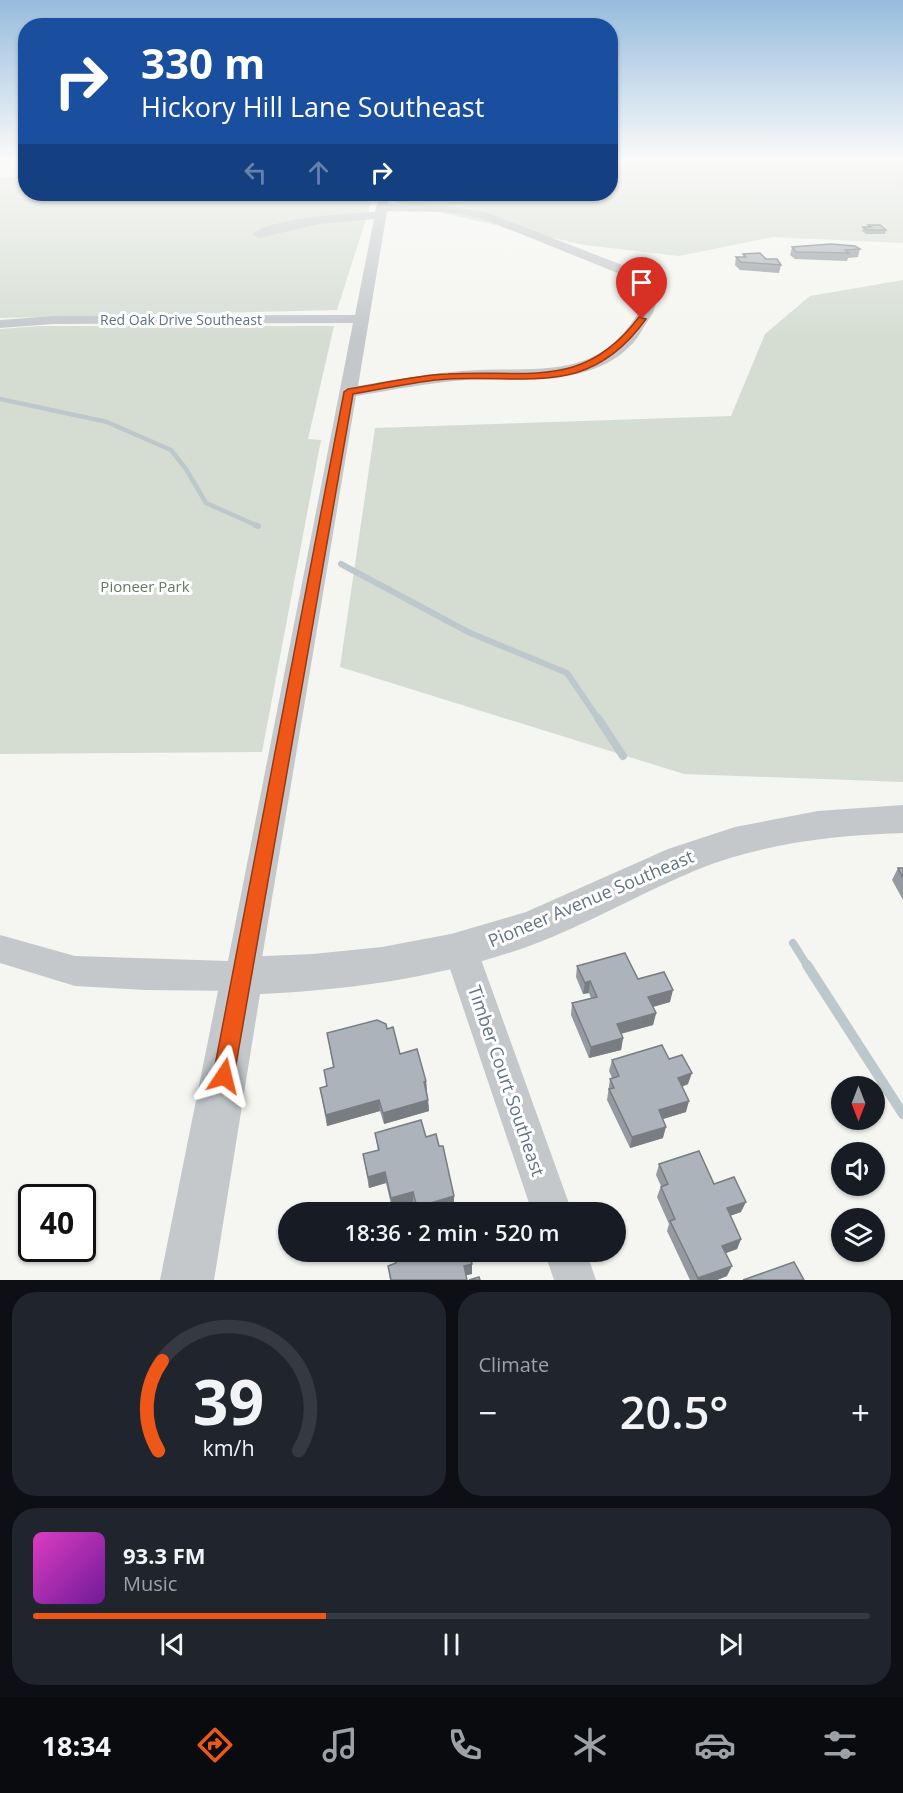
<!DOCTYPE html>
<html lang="en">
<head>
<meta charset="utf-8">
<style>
  :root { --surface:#171b24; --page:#20242c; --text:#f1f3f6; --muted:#9ea1a6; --line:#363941; --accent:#ee5718 }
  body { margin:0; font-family:"Open Sans",sans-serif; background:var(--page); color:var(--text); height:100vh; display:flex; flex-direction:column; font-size:22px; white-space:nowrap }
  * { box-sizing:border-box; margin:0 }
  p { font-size:20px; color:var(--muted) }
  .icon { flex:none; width:33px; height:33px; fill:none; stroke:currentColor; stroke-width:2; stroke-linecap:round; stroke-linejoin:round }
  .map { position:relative; height:1280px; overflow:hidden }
  .drawer { display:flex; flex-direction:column; gap:12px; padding:12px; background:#0d0f14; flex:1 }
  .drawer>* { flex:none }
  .top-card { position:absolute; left:18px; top:18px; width:600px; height:183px; border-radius:24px; box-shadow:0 2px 4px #0004; background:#1a4fa0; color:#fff; overflow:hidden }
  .needle { width:39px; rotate:180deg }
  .buttons { position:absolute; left:831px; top:1076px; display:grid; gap:12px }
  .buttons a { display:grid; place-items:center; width:54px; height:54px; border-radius:50%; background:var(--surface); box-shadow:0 2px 4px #0004; font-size:30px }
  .speed { position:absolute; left:18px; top:1184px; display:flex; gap:12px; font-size:30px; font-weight:700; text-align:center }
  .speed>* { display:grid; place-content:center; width:78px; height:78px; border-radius:50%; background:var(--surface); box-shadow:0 2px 4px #0004; line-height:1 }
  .speed .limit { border:3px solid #111; border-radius:9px; background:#fff; color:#111 }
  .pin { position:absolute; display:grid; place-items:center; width:51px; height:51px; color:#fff; margin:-62px -26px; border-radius:50% 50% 50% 0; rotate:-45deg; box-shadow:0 0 6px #0007 }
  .pin .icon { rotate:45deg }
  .me { position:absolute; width:66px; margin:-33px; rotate:10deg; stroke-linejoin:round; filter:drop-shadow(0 0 4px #0008) }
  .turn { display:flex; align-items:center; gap:21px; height:126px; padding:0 24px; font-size:27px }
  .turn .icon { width:78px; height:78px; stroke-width:2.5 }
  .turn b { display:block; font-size:42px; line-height:51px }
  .lanes { display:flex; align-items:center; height:57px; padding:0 24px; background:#0003; justify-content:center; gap:30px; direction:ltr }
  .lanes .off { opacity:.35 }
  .big { font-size:45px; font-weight:600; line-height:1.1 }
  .drawer .widget { flex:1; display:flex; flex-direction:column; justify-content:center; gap:9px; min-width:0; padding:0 21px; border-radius:24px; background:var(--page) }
  .drawer .dial { align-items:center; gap:0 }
  .dial svg { height:156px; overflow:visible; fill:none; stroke:var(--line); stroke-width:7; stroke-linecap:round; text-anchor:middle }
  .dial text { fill:var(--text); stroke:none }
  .song { display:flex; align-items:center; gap:18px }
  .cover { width:72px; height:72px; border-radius:9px; background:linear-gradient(135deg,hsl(310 70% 55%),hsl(280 70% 35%)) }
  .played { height:6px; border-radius:3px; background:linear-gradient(90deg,var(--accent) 35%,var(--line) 35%) }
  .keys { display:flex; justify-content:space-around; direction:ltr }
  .heat { display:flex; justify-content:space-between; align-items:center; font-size:33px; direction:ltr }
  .drawer .tiles { flex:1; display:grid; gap:12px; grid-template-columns:1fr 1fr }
  .widget:last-child { grid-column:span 2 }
  .trip { position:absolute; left:278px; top:1202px; width:348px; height:60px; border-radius:30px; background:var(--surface); box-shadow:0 2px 4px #0004; font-weight:600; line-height:60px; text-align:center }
  .dock { display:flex; height:96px; justify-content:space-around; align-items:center; background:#090b0e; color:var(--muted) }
  .dock .icon { width:42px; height:42px }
  .dock .current { color:var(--accent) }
  .dock b { font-size:27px; color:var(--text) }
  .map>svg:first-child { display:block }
</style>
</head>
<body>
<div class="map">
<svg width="903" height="1280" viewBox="0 0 903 1280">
  <rect width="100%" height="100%" fill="#f5f5f1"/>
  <path fill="#d5ddd2" d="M611,160H903V243L773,237L679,256L584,245L395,202V194H610Z
    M0,177H25L26,194H374L337,310L0,318Z
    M903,280V782L684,774L340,667L375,428L731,416L765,334L810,296Z
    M39,326H334L308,439L321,440L262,752L0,754V329Z"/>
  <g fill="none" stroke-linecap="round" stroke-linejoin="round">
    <path stroke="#bdc8cd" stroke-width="4.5" d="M0,399L107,422L171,450L186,469L206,503L258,526"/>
    <path stroke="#bdc8cd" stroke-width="6" d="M255,525L258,526
      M341,564L468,632L567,673L599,720"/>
    <path stroke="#bdc8cd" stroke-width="8" d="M598,718L623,756
      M793,943L808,967"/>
    <path stroke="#bdc8cd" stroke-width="10" d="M807,965L903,1114"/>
    <path fill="#c4c8cb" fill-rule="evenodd" d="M379,194H389L388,204L448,206L488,213L640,272C657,286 662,300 649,319C644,326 640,335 634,342C591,390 522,376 465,380C428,383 392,390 356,396L259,976L254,987L242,991L145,990L75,986L0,963V935L75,956L228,961L353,323L53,324L0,328V320L53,316L355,315L374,219L319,224L259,238L253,234C271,218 349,213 375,212ZM387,211L448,212L481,218L630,278L643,292C645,305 638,314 630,325C589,383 523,365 462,371C427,374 392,380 358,386Z
      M461,937L473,941L478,951L572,1212H532L444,951L449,941Z
      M544,1251H586L596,1280H554Z"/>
    <path fill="#c4c8cb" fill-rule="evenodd" d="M903,805V833C832,835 760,844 694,871C639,894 588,924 532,945C444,977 353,990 260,994L214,1280H160L221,976L227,963L242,957L313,954L382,947L451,934L526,912L668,849L735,827L818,811Z"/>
  </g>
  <path fill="#949aa0" d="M868,225L886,230L885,234H866L862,231L863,227H868Z
    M792,247L860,249L858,257L848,258L847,261L795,259L790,255Z
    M743,254L766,259L781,265L779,273L740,270L735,265L736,257H743Z
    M898,868H903V900L892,880Z
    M577,966L638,979L670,1002L653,1007L656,1013L653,1025L621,1034L623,1038L621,1050L589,1058L571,1015L572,1003L591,998L589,993L583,994L576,977Z
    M387,1029L400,1054L426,1081L429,1111L384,1124L380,1111L327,1126L320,1088L327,1086L333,1067L327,1033Z
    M669,1059L688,1084L682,1087L686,1112L663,1119V1138L630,1148L607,1100L610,1079L612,1078L609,1071L612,1060Z
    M375,1133L426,1137L454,1207L437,1212H416L413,1203L392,1209L386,1183L369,1188L363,1154L378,1150Z
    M659,1164L714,1184L741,1212L730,1216L741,1239L737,1249L726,1253L727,1276L717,1280H690L667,1231L669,1224L657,1197L661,1186L656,1175Z
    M393,1251H469L472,1274L466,1275L467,1280H390L388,1266L395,1263Z"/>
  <path fill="#787d82" d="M590,981L589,993L583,994L585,983Z
    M673,990L670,1002L645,1009L648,997Z
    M656,1013L653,1025L615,1035L617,1024Z
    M623,1038L621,1050L589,1058L591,1047Z
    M692,1073L688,1084L674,1089L678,1078Z
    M426,1081L427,1093L424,1082Z
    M379,1100L380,1111L327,1126L326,1115Z
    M428,1100L429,1111L384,1124L383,1113Z
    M689,1101L686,1112L656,1121L659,1110Z
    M666,1127L663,1138L630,1148L632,1137Z
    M385,1172L386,1183L369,1188L368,1177Z
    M413,1192V1203L392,1209L391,1198Z
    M454,1196V1207L437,1212H417V1207Z
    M746,1202L741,1212L723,1218L727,1208Z
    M741,1239L737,1249L718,1256L722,1246Z
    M472,1264V1274L463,1276L464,1266Z
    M732,1266L727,1276L717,1280H697L698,1278Z"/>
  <path fill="#acb3ba" stroke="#787d82" stroke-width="1.5" d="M868,225H880L886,230H867L863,227H871Z
    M831,244L855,246L860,249L845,250L849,253L796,252L792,247Z
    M760,253L766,259H777L781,265L741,262L736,257H746L743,254Z
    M898,868H903V878Z
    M625,953L638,979L664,972L673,990L648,997L656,1013L617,1024L623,1038L591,1047L572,1003L597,997L590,981L585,983L577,966Z
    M377,1020L386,1024L387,1029L393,1027L400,1054L417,1049L426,1081L424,1082L428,1100L383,1113L379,1100L326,1115L320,1088L327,1086L324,1070L334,1067L327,1033Z
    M662,1045L669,1059L682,1055L692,1073L678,1078L689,1101L659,1110L666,1127L632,1137L609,1089L614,1088L610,1079L619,1076L612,1060Z
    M421,1120L426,1137L436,1134L439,1146H443L454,1196L417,1207L413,1192L391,1198L385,1172L368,1177L363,1154L379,1150L375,1133Z
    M699,1151L714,1184L734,1177L746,1202L727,1208L741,1239L722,1246L732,1266L698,1278L670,1221L675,1219L661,1187L668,1184L659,1164Z
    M394,1251H469L472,1264L464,1266L467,1280H391L388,1266L396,1263Z
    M794,1262L804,1280H743Z
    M479,1277L480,1280H469Z"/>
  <linearGradient id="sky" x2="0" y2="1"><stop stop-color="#97bcdd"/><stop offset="0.47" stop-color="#fafaf9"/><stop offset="1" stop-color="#fafaf9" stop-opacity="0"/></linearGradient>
  <rect width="903" height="339" fill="url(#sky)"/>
  <path fill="#ee5718" stroke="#9b3910" stroke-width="1.5" d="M639,317L646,319C590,397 531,375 448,379C416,381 384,389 353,394L234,1076L231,1083L224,1086L216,1083L213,1076L344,392L348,389C381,384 415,375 448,374C529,369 583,391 639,317Z"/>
  <g text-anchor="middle" stroke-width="6" stroke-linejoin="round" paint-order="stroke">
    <g font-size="14" fill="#627384" stroke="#fff">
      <text x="181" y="325">Red Oak Drive Southeast</text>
    </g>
    <g font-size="15" fill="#657b61" stroke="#fff">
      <text x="145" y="592">Pioneer Park</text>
    </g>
    <g font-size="18" fill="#627384" stroke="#fff">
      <text transform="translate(591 899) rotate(-23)" y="6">Pioneer Avenue Southeast</text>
      <text transform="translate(506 1081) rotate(71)" y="6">Timber Court Southeast</text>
    </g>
  </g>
</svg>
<div class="buttons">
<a><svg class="needle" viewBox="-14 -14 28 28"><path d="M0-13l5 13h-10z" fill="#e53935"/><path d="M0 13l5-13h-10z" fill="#9ea1a6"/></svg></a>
<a><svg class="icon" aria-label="sound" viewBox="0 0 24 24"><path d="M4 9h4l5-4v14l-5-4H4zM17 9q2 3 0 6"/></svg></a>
<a><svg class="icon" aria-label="layers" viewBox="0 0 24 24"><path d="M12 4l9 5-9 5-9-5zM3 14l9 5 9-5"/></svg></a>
</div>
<div class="speed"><div class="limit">40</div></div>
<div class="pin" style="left:642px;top:319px;background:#d93025"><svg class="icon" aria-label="arrive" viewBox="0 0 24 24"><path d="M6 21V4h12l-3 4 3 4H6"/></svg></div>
<svg class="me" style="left:224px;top:1076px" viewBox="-20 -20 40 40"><path d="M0-17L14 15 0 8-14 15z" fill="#ee5718" stroke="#fff" stroke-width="4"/></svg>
<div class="trip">18:36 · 2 min · 520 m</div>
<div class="top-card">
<div class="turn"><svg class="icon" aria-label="right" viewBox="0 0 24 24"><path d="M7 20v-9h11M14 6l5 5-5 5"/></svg><div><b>330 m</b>Hickory Hill Lane Southeast</div></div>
<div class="lanes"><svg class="icon off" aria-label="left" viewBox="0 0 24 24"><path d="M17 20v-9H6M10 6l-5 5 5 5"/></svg><svg class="icon off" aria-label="ahead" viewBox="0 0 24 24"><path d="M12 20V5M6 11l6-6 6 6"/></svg><svg class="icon" aria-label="right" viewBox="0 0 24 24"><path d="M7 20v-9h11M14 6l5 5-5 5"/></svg></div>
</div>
</div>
<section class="drawer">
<div class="tiles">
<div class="widget dial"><svg viewBox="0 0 100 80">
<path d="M14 69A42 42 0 1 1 86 69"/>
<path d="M14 69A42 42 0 0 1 16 23" stroke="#ee5718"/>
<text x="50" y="56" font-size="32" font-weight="700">39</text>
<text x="50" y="72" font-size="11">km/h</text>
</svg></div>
<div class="widget"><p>Climate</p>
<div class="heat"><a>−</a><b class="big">20.5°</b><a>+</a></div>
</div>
<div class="widget">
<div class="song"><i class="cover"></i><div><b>93.3 FM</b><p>Music</p></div></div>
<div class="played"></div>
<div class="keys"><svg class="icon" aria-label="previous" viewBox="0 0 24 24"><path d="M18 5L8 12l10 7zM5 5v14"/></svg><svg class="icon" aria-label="pause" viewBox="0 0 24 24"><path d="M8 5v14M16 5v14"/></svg><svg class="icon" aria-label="next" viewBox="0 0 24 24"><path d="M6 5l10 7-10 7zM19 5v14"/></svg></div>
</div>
</div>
</section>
<nav class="dock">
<b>18:34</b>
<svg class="icon current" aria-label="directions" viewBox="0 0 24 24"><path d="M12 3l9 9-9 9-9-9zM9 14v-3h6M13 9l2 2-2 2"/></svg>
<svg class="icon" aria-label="music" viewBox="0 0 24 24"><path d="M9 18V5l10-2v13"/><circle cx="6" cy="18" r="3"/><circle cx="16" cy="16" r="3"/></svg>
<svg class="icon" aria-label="phone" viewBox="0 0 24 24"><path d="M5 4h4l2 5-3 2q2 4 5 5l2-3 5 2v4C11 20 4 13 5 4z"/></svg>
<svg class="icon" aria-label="climate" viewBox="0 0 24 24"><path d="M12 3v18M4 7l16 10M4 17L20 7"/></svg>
<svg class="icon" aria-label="car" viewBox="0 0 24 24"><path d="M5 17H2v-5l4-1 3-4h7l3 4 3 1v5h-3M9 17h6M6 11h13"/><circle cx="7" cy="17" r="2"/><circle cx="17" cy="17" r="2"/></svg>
<svg class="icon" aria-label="filters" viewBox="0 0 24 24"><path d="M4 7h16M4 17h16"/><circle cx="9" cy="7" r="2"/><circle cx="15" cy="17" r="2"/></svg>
</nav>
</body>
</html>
